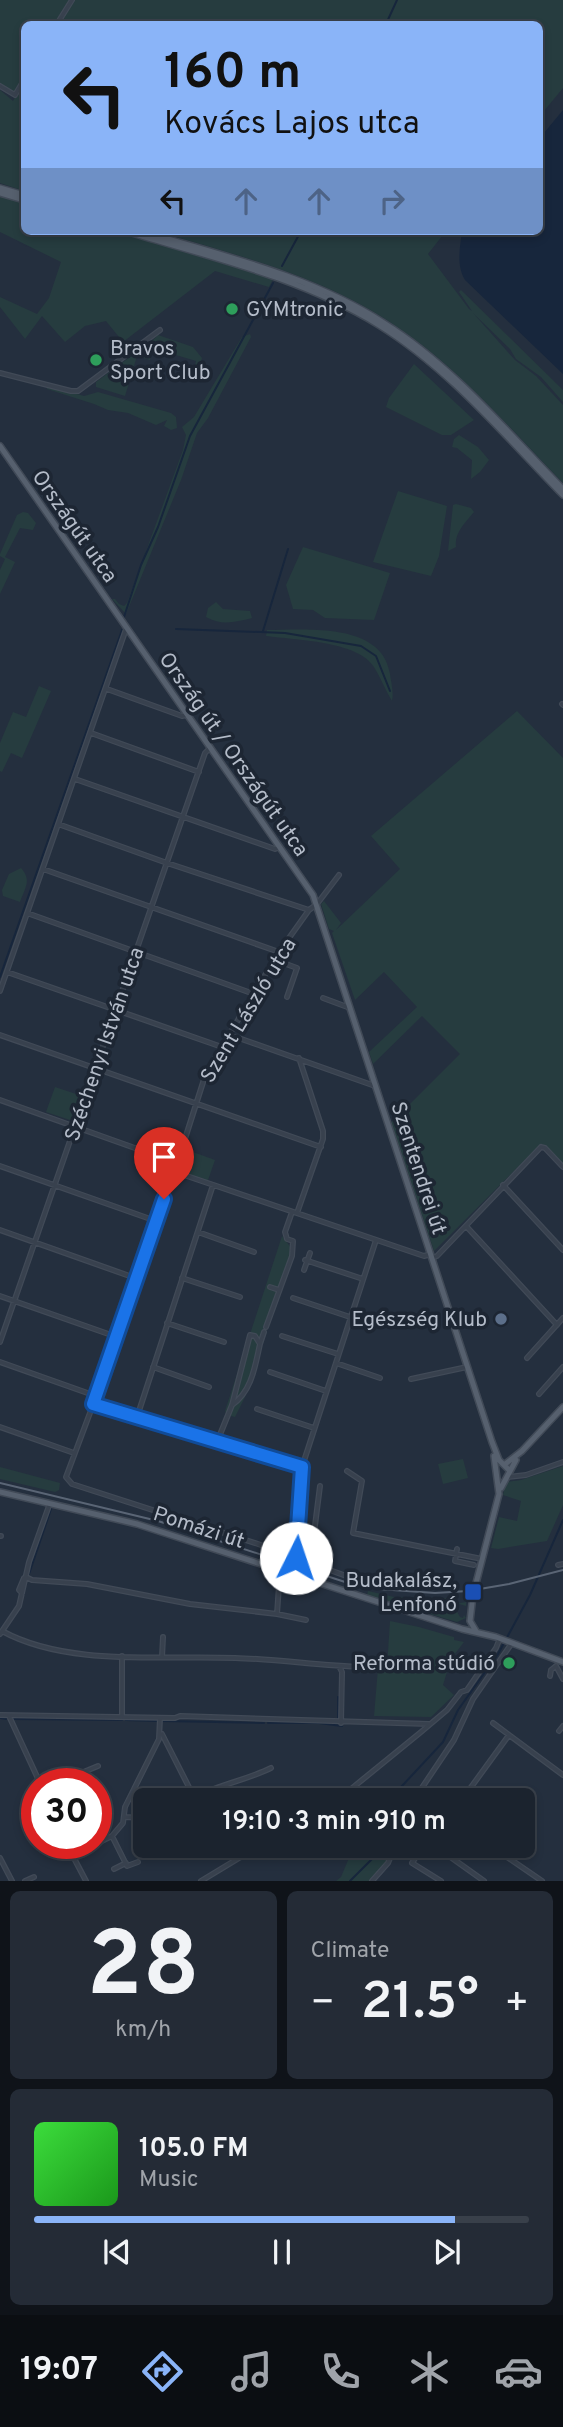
<!DOCTYPE html>
<html lang="en">
<head>
<meta charset="utf-8">
<style>
  :root { --surface:#1b232e; --page:#242b36; --text:#f1f3f6; --muted:#a0a4aa; --line:#39404a; --accent:#8ab4f8 }
  body { margin:0; font-family:Overpass,sans-serif; background:var(--page); color:var(--text); height:100vh; display:flex; flex-direction:column; font-size:26px; white-space:nowrap }
  * { box-sizing:border-box; margin:0 }
  p { font-size:23px; color:var(--muted) }
  .icon { flex:none; width:38px; height:38px; fill:none; stroke:currentColor; stroke-width:2; stroke-linecap:round; stroke-linejoin:round }
  .map { position:relative; height:1881px; overflow:hidden }
  .details { display:flex; flex-direction:column; gap:10px; padding:10px; background:#0f1319; flex:1 }
  .details>* { flex:none }
  .banner { position:absolute; left:21px; top:21px; width:522px; height:214px; border-radius:10px; box-shadow:0 4px 10px #0003,0 0 0 2px var(--line); background:#8ab4f8; color:#111; overflow:hidden }
  .speed { position:absolute; left:21px; top:1768px; display:flex; gap:14px; font-size:35px; font-weight:700; text-align:center }
  .speed>* { display:grid; place-content:center; width:91px; height:91px; border-radius:50%; background:var(--surface); box-shadow:0 4px 10px #0003,0 0 0 2px var(--line); line-height:1 }
  .speed .limit { border:10px solid #d22; background:#fff; color:#111 }
  .pin { position:absolute; display:grid; place-items:center; width:60px; height:60px; color:#fff; margin:-72px -30px; border-radius:50% 50% 50% 0; rotate:-45deg; box-shadow:0 0 7px #0007 }
  .pin .icon { rotate:45deg }
  .me { position:absolute; width:77px; margin:-38px; rotate:4deg; stroke-linejoin:round; filter:drop-shadow(0 0 5px #0008) }
  .turn { display:flex; align-items:center; gap:24px; height:147px; padding:0 28px; font-size:32px }
  .turn .icon { width:91px; height:91px; stroke-width:2.5 }
  .turn b { display:block; font-size:49px; line-height:60px }
  .lanes { display:flex; align-items:center; height:66px; padding:0 28px; background:#0003; justify-content:center; gap:35px; direction:ltr }
  .lanes .off { opacity:.35 }
  .big { font-size:52px; font-weight:600; line-height:1.1 }
  .details .card { flex:1; display:flex; flex-direction:column; justify-content:center; gap:10px; min-width:0; padding:0 24px; border-radius:10px; background:var(--page) }
  .details .dial { align-items:center; gap:0 }
  .dial b { font-size:91px; line-height:1 }
  .song { display:flex; align-items:center; gap:21px }
  .cover { width:84px; height:84px; border-radius:10px; background:linear-gradient(135deg,hsl(120 70% 55%),hsl(120 70% 35%)) }
  .played { height:7px; border-radius:4px; background:linear-gradient(90deg,var(--accent) 85%,var(--line) 85%) }
  .keys { display:flex; justify-content:space-around; direction:ltr }
  .heat { display:flex; justify-content:space-between; align-items:center; font-size:38px; direction:ltr }
  .details .tiles { flex:1; display:grid; gap:10px; grid-template-columns:1fr 1fr }
  .card:last-child { grid-column:span 2 }
  .trip { position:absolute; left:133px; top:1788px; width:402px; height:70px; border-radius:10px; background:var(--surface); box-shadow:0 4px 10px #0003,0 0 0 2px var(--line); font-weight:600; line-height:70px; text-align:center }
  .tabs { display:flex; height:112px; justify-content:space-around; align-items:center; background:#0b0e12; color:var(--muted) }
  .tabs .icon { width:49px; height:49px }
  .tabs .current { color:var(--accent) }
  .tabs b { font-size:32px; color:var(--text) }
  .map>svg:first-child { display:block }
</style>
</head>
<body>
<div class="map">
<svg width="563" height="1881" viewBox="0 0 563 1881">
  <rect width="100%" height="100%" fill="#242f3e"/>
  <path fill="#263c3f" d="M0,0H69L55,24H24V76L15,93L0,84Z
    M73,0H563V88L539,117V24H58Z
    M24,81V191L0,183V90L13,101Z
    M0,195L24,203V231H116L273,279L269,287L215,271L123,342L106,321L85,326L65,342L42,316L25,339L0,307V297L37,314L49,298L61,262L0,232Z
    M156,231H446L428,254L469,309L472,311L459,292L461,290L563,390V402L541,377L516,359L510,349L473,313L515,360L536,376L563,405V483C510,429 460,369 397,327C325,277 239,256 156,231Z
    M250,334L251,337L208,418L197,433L181,480L126,614L112,599H115L119,604L124,606L127,603L183,450L186,435L182,427L194,417L242,337Z
    M158,335L193,347L202,358L200,365H195L196,361L159,350L160,346L152,343L149,351L144,349Z
    M138,351L151,356L150,360L137,356L125,396L96,387V382Z
    M414,364L474,420L451,435H442L386,407L389,398Z
    M47,386L84,396L98,392L171,413L176,417L177,428L171,430L164,426L167,420L156,425L128,413L108,410L94,404L47,389Z
    M459,435L478,447L489,460L480,472L471,479L472,460L457,448L452,447L454,439Z
    M398,491L447,506L439,556L431,576L373,562Z
    M456,504L471,508L474,512C465,523 454,533 456,547L448,551L453,505Z
    M23,512L28,513L36,523L33,530L20,528L5,557L15,562L0,594V570L5,559L0,556V554L17,515Z
    M303,547L390,573L374,620L325,618L313,610L293,609L286,585Z
    M216,602L223,609L250,611L252,618C235,622 222,626 206,617L208,608Z
    M267,630C306,630 382,622 390,674C391,683 394,692 392,701C385,690 381,678 374,667C358,641 295,640 266,636Z
    M39,686L51,691L22,758L11,753L2,772L0,771V743L13,712L26,717Z
    M517,711L563,758V1165L545,1146L538,1147L434,1251L391,1123L460,1054L422,1016L373,1064L369,1052L417,1007L384,972L355,1000L332,933L334,931L329,929L321,904L324,901L341,923L336,930L400,869L371,836Z
    M21,868C32,880 25,888 20,902L3,896L2,890L9,874Z
    M55,1087L82,1096L73,1121L46,1112Z
    M182,1148L215,1160L207,1183L178,1173L176,1167Z
    M282,1236L292,1249L245,1397L235,1417L227,1415L225,1411Z
    M463,1459L468,1478L443,1484L438,1464Z
    M563,1466V1505L547,1541L498,1549L491,1548L499,1517L517,1521L521,1501L503,1495L506,1482L521,1480Z
    M0,1467L60,1483L59,1490L55,1492L0,1479Z
    M368,1591L394,1597L446,1598L452,1599L455,1604L466,1602V1606L459,1604L455,1608L460,1617L463,1618L464,1615L466,1618L457,1622L367,1595Z
    M390,1621L419,1627L454,1637V1640L464,1642L451,1659L443,1685L454,1695L431,1717L374,1716L378,1668L387,1667Z
    M354,1846H395L391,1857L372,1881H336L341,1877Z"/>
  <path fill="#17263c" d="M563,110V374L465,280C456,265 460,248 462,231H539V139Z"/>
  <g fill="none" stroke-linecap="round" stroke-linejoin="round">
    <path stroke="#17263c" stroke-width="2" d="M386,24L397,0
      M282,266L301,231
      M124,617L141,565L158,527L190,436L273,283
      M176,629L285,633L361,646L376,656L390,691
      M263,631L288,549
      M0,977L122,630
      M29,1574L51,1509
      M338,1697V1719
      M0,1718L6,1719
      M13,1719L122,1720
      M126,1720L157,1721
      M163,1721L264,1723
      M268,1723H319L342,1726
      M388,1801L443,1742L458,1710L498,1654L530,1595L563,1520
      M350,1881L372,1859L376,1846"/>
    <defs>
      <path id="minor" d="M57,24L72,0
        M0,86L15,95L24,80
        M0,373L71,391H78L160,330
        M107,689L182,716L187,715
        M562,704L563,705
        M91,733L199,772
        M75,779L275,849L280,847
        M58,824L167,863L309,910
        M43,869L279,952
        M339,875L317,904L309,910L279,952L206,1073L176,1167L178,1173L172,1177L118,1338L66,1477L72,1484L258,1544L360,1581
        M27,913L254,994
        M275,960L297,968L287,997
        M7,972L222,1047
        M0,991L126,629
        M323,998L350,1008
        M0,1035L321,1147
        M230,1035L375,1086
        M0,1100L177,1163
        M541,1147L545,1148L563,1167
        M0,1166L156,1221
        M178,1173L424,1256L431,1254
        M503,1185L563,1250
        M297,1213L323,1139V1131L299,1058
        M466,1226L557,1325
        M0,1230L138,1279
        M198,1232L254,1252
        M432,1258L437,1256L541,1147
        M305,1260L363,1279
        M304,1270L310,1253
        M182,1278L240,1297
        M270,1287L279,1290
        M0,1296L117,1337
        M293,1298L350,1317
        M167,1323L224,1342
        M266,1327L292,1256L293,1241L287,1239L285,1232L292,1212
        M282,1336L338,1354
        M0,1342L205,753L210,748
        M260,1344L264,1332
        M527,1358L563,1318
        M0,1362L96,1396
        M336,1363L380,1378
        M153,1367L209,1387
        M270,1372L326,1391
        M411,1379L467,1367
        M539,1394L563,1367
        M93,1403L302,1467L296,1558
        M257,1409L314,1428
        M137,1417L213,1185
        M0,1427L74,1453
        M217,1442L232,1405L250,1335L255,1336L260,1344C255,1366 252,1391 232,1405
        M302,1467L376,1240
        M347,1471L362,1481L353,1533L482,1559
        M507,1477L526,1475L563,1462
        M0,1536H1
        M457,1549L455,1561L474,1565
        M310,1565L320,1486
        M558,1565L563,1564
        M26,1577L32,1580L87,1584L190,1604L277,1614L306,1620
        M22,1593L19,1590L24,1578
        M277,1614L280,1571
        M2,1631C68,1667 162,1655 235,1658C278,1659 321,1666 363,1667
        M0,1634L19,1606L29,1562L50,1503
        M162,1657L163,1637
        M556,1666L563,1679
        M340,1668L342,1672L341,1723
        M550,1676L551,1670L556,1666
        M0,1715L175,1718L180,1716L429,1724
        M9,1716L40,1783
        M122,1717V1656
        M493,1723L563,1775
        M559,1731L563,1726
        M162,1734L196,1801
        M57,1783L98,1766
        M191,1801C216,1784 245,1781 271,1768
        M333,1801L351,1789L421,1732L447,1710L461,1692L467,1690L496,1648L500,1638
        M413,1801L454,1740L473,1699L512,1643
        M461,1801L509,1735
        M124,1817L145,1818
        M112,1836L127,1866L138,1862
        M66,1843L86,1881
        M165,1846H169
        M272,1846L276,1853
        M423,1846L412,1863L441,1881
        M435,1846L484,1881
        M491,1846L542,1881
        M73,1855L112,1836L123,1823L125,1807L159,1739L160,1718
        M0,1858L12,1881
        M114,1869L126,1863
        M25,1881L34,1877
        M201,1881L259,1846
        M372,1881L388,1863L395,1846"/>
      <path id="major" d="M0,188L24,195
        M0,193L24,200
        M125,231C211,257 302,278 379,325C450,369 505,436 563,495
        M141,231C224,256 311,276 384,323C453,366 507,432 563,489
        M0,446L313,895L492,1442L499,1460L509,1470
        M504,1465L522,1451L563,1407
        M501,1488L516,1460
        M0,1492L137,1524L462,1629L496,1637L563,1662
        M476,1631L470,1621L473,1595L499,1494L494,1456"/>
    </defs>
    <use href="#minor" stroke="#414a57" stroke-width="6"/>
    <use href="#major" stroke="#414a57" stroke-width="8"/>
    <use href="#minor" stroke="#38414e" stroke-width="3.5"/>
    <use href="#major" stroke="#56606e" stroke-width="5"/>
    <path stroke="#5a6575" stroke-width="2" d="M0,1483L158,1521L345,1582L378,1589L435,1593L468,1591L509,1584L563,1570"/>
  </g>
  <g fill="none" stroke-linecap="round" stroke-linejoin="round">
    <defs>
      <path id="route" d="M164,1199L93,1404L302,1467L296,1558"/>
    </defs>
    <use href="#route" stroke="#114b97" stroke-width="18"/>
    <use href="#route" stroke="#1a73e8" stroke-width="12"/>
  </g>
  <g fill="#2e9e5b" stroke="#1d2633" stroke-width="2.5">
    <circle cx="232" cy="309" r="7"/>
    <circle cx="96" cy="360" r="7"/>
    <circle cx="509" cy="1663" r="7"/>
  </g>
  <circle fill="#5c6f8a" stroke="#1d2633" stroke-width="2.5" cx="501" cy="1319" r="7"/>
  <rect fill="#1a4fb4" stroke="#1d2633" stroke-width="2.5" x="464" y="1583" width="18" height="18" rx="3.5"/>
  <g text-anchor="middle" stroke-width="7" stroke-linejoin="round" paint-order="stroke">
    <g font-size="21" fill="#b4bcc9" stroke="#1d2633" text-anchor="end">
      <text x="246" y="316" text-anchor="start">GYMtronic</text>
      <text x="110" y="355" text-anchor="start">Bravos<tspan x="110" dy="24">Sport Club</tspan></text>
      <text x="487" y="1326">Egészség Klub</text>
      <text x="457" y="1587">Budakalász,<tspan x="457" dy="24">Lenfonó</tspan></text>
      <text x="495" y="1670">Reforma stúdió</text>
    </g>
    <g font-size="21" fill="#b4bcc9" stroke="#1d2633">
      <text transform="translate(75 526) rotate(55)" y="7">Országút utca</text>
      <text transform="translate(234 754) rotate(55)" y="7">Ország út / Országút utca</text>
      <text transform="translate(248 1010) rotate(-59)" y="7">Szent László utca</text>
      <text transform="translate(104 1044) rotate(-71)" y="7">Széchenyi István utca</text>
      <text transform="translate(419 1168) rotate(72)" y="7">Szentendrei út</text>
      <text transform="translate(199 1527) rotate(18)" y="7">Pomázi út</text>
    </g>
  </g>
</svg>
<div class="speed"><div class="limit">30</div></div>
<div class="pin" style="left:164px;top:1199px;background:#d93025"><svg class="icon" aria-label="arrive" viewBox="0 0 24 24"><path d="M6 21V4h12l-3 4 3 4H6"/></svg></div>
<svg class="me" style="left:296px;top:1558px" viewBox="-20 -20 40 40"><circle r="19" fill="#fff"/><path d="M0-13L10 11 0 6-10 11z" fill="#1a73e8"/></svg>
<div class="trip">19:10 · 3 min · 910 m</div>
<div class="banner">
<div class="turn"><svg class="icon" aria-label="left" viewBox="0 0 24 24"><path d="M17 20v-9H6M10 6l-5 5 5 5"/></svg><div><b>160 m</b>Kovács Lajos utca</div></div>
<div class="lanes"><svg class="icon" aria-label="left" viewBox="0 0 24 24"><path d="M17 20v-9H6M10 6l-5 5 5 5"/></svg><svg class="icon off" aria-label="ahead" viewBox="0 0 24 24"><path d="M12 20V5M6 11l6-6 6 6"/></svg><svg class="icon off" aria-label="ahead" viewBox="0 0 24 24"><path d="M12 20V5M6 11l6-6 6 6"/></svg><svg class="icon off" aria-label="right" viewBox="0 0 24 24"><path d="M7 20v-9h11M14 6l5 5-5 5"/></svg></div>
</div>
</div>
<section class="details">
<div class="tiles">
<div class="card dial"><b>28</b><p>km/h</p></div>
<div class="card"><p>Climate</p>
<div class="heat"><a>−</a><b class="big">21.5°</b><a>+</a></div>
</div>
<div class="card">
<div class="song"><i class="cover"></i><div><b>105.0 FM</b><p>Music</p></div></div>
<div class="played"></div>
<div class="keys"><svg class="icon" aria-label="previous" viewBox="0 0 24 24"><path d="M18 5L8 12l10 7zM5 5v14"/></svg><svg class="icon" aria-label="pause" viewBox="0 0 24 24"><path d="M8 5v14M16 5v14"/></svg><svg class="icon" aria-label="next" viewBox="0 0 24 24"><path d="M6 5l10 7-10 7zM19 5v14"/></svg></div>
</div>
</div>
</section>
<nav class="tabs">
<b>19:07</b>
<svg class="icon current" aria-label="directions" viewBox="0 0 24 24"><path d="M12 3l9 9-9 9-9-9zM9 14v-3h6M13 9l2 2-2 2"/></svg>
<svg class="icon" aria-label="music" viewBox="0 0 24 24"><path d="M9 18V5l10-2v13"/><circle cx="6" cy="18" r="3"/><circle cx="16" cy="16" r="3"/></svg>
<svg class="icon" aria-label="phone" viewBox="0 0 24 24"><path d="M5 4h4l2 5-3 2q2 4 5 5l2-3 5 2v4C11 20 4 13 5 4z"/></svg>
<svg class="icon" aria-label="climate" viewBox="0 0 24 24"><path d="M12 3v18M4 7l16 10M4 17L20 7"/></svg>
<svg class="icon" aria-label="car" viewBox="0 0 24 24"><path d="M5 17H2v-5l4-1 3-4h7l3 4 3 1v5h-3M9 17h6M6 11h13"/><circle cx="7" cy="17" r="2"/><circle cx="17" cy="17" r="2"/></svg>
</nav>
</body>
</html>
